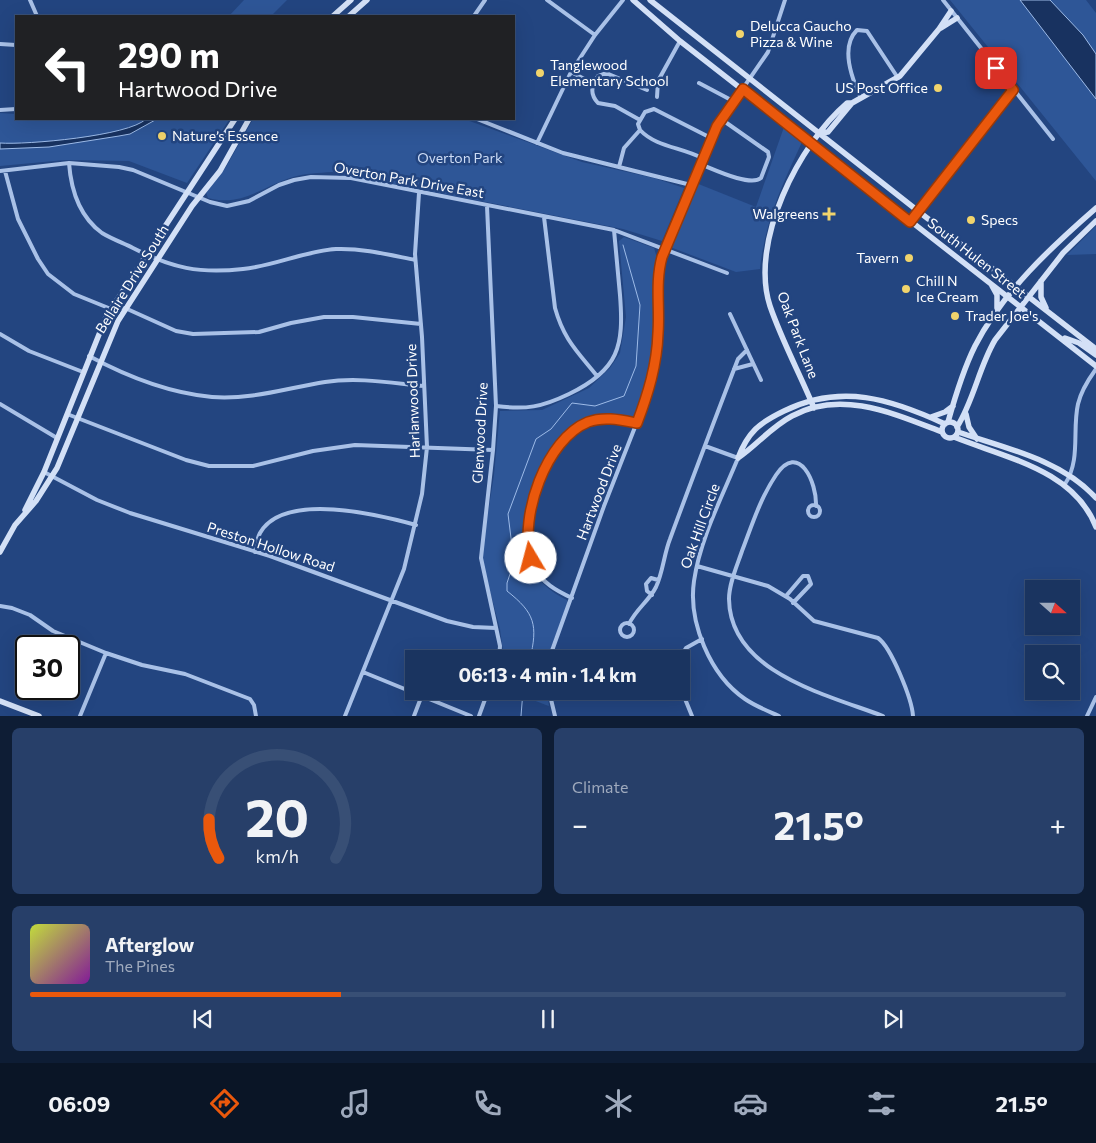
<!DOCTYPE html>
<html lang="en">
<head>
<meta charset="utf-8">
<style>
  :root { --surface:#1a3460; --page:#273f69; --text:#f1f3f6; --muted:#9faabd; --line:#384f75; --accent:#ea580c }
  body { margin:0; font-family:Commissioner,sans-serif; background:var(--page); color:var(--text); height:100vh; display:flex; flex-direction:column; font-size:19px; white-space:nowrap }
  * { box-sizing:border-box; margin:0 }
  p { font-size:16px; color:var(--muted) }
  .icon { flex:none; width:28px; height:28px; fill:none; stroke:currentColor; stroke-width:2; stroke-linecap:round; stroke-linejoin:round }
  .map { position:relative; height:716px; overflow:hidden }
  .drawer { display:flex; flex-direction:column; gap:12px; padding:12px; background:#0e1d35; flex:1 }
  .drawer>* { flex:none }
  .top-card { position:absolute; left:15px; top:15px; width:500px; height:105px; border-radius:0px; box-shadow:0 5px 20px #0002,0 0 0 1px var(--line); background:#202124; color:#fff; overflow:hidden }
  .needle { width:32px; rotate:111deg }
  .controls { position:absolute; left:1025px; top:580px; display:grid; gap:10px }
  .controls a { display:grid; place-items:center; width:55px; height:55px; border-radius:0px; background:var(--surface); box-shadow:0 5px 20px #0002,0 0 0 1px var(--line); font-size:25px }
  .speed { position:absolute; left:15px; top:635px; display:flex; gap:10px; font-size:25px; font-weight:700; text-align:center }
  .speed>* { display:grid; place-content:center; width:65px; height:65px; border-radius:50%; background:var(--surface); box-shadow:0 5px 20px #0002,0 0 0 1px var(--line); line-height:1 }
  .speed .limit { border:2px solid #111; border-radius:8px; background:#fff; color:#111 }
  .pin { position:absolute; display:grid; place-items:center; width:42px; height:42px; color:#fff; margin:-21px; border-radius:10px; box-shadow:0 2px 8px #0006 }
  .me { position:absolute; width:55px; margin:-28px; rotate:352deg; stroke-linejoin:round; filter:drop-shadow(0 0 4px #0008) }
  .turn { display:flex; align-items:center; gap:18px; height:105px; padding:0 20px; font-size:22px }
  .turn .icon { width:65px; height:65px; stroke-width:2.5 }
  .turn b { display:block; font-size:35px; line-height:42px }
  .big { font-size:38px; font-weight:700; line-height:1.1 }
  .drawer .card { flex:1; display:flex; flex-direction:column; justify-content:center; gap:8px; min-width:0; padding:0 18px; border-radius:8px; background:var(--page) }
  .drawer .dial { align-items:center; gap:0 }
  .dial svg { height:130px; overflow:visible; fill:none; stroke:var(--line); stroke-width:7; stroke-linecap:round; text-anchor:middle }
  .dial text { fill:var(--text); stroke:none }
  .song { display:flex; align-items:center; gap:15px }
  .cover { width:60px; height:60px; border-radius:8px; background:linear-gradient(135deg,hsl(70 70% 55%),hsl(290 70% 35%)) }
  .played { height:5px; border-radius:2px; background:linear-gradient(90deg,var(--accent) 30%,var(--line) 30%) }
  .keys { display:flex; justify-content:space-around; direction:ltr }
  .heat { display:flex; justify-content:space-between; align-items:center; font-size:28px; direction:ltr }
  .drawer .tiles { flex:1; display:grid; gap:12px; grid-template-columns:1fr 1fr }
  .card:last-child { grid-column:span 2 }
  .trip { position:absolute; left:405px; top:650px; width:285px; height:50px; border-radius:0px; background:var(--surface); box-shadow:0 5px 20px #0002,0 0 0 1px var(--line); font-weight:700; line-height:50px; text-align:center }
  .tabs { display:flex; height:80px; justify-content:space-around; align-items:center; background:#0a1526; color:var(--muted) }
  .tabs .icon { width:35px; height:35px }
  .tabs .active { color:var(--accent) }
  .tabs b { font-size:22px; color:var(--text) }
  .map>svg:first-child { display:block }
</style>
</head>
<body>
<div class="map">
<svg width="1096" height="716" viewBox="0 0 1096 716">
  <rect width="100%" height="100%" fill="#234580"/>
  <path fill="#2e5697" d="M244,0H287L271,16H229Z
    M950,0H1086L1096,13V181Z
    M0,113L16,114V119L229,120L187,183L129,161L65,160L0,166Z
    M253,119H464L582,162L654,178L684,188L662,241L623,229L332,172C319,173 305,173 293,177C261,187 242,207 208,198L206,192L226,167Z
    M784,127L802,142C782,185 765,221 760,269L736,272L670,247L696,183L756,207Z
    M1096,226V254L1067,255Z
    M624,237L654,248L658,261L654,277L653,360L643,401L634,420C628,419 619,415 612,415C607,415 602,419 597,419C592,420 586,418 582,420C543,434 520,515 527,552C531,575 546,590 567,600V604L547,659H504L500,629L481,557L494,475L500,411L542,410L589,388L610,368L620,353L626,317L619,241Z
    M510,691H547L549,706L546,705Z"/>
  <path fill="#183260" stroke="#9dbbe8" d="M1020,0H1050L1083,35L1096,54V99Z
    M146,119H157L130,134L119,136L49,147L0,149V143C26,145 129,136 146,119Z"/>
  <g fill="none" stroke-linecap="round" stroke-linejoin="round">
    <path stroke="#9dbbe8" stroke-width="1" d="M530,659C538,625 535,613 507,591V583L514,562L508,514L536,439L551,429L572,403L595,406L624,396L636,366L640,305L623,245
      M521,716L523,691"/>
    <path stroke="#a9c1e7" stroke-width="4" d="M30,0L37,16
      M547,0L595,35
      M943,0L1053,139
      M474,16L485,0
      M0,44L16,45
      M571,72L594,84
      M699,83L733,101
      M657,97L658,81L680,41
      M861,98C852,79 840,47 857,30L867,31L898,78
      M0,110L16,109
      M477,119L563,153L691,185
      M640,120L615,106L598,103C589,93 592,86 598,76L606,73L647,90
      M537,143L571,72L595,35L623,0
      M702,158C681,147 656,147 640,130L638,124L645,112L654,109L711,138
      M69,163C71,190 80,217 102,233C112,239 123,243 133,248C172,268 199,274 243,269C274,266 305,251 336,249C363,248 390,255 415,260
      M700,164C713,169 750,187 761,178L769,157L768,152L721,119
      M619,167L624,148L640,130
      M0,171L69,163L119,167L133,170L210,202L227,206L249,201L279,185L294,180L311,177L351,178L614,230L727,273
      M5,171L18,219L38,259L48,274L74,294L111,309L125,308L176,331L193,334L259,332L291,323L324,317H353L421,324
      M487,206L496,406L493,450L481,558L500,646L499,659
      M544,217L555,308C564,340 577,351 597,376
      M910,221L1013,90
      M730,314L761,380
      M0,334L29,351L83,372
      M89,356C126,376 169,393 212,397C251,400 287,388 325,382C358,377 392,383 424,386
      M734,369L753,364
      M0,404L57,438
      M496,406C526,410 542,407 569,394C619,370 624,346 620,295C618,273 616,252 614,230
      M67,414L186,460L209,466H253L313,451L355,445L493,450
      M705,446L738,458C722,497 700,539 694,581C688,622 710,675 745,699C755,706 768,711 779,716
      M44,472L97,500L130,513L270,556L447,621L473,627L496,628
      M1065,484C1081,460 1072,430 1078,404C1081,391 1088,380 1096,369
      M808 511a6 6 0 1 1 12 0a6 6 0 1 1-12 0Z
      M816,506C817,483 799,441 776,475C760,499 752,525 742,551C737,566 729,583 729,599C730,673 828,695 883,716
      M255,552C256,546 257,539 260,533C284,491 380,515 416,525
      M697,566L768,586L790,599L814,621L878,638C891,647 912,699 913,716
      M652,595L647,591L646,584L651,578L658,580
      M786,596L803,576H808L811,584L793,603
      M572,598C557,591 542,583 534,567C514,527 545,438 588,422C604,416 621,420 637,423
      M0,606L12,608L30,615L53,631L106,653L142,665L185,674L250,699L254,705L256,716
      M620 630a7 7 0 1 1 14 0a7 7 0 1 1-14 0Z
      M629,624C636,609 649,601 656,587C663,572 664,554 670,539C692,479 715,419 738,359L747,350
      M549,659L604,506L648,394L655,362L658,333V279L665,249L717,126L768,52L785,0
      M679,659L686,648L702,639
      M363,672L471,716
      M681,689L692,716
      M549,691L555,716
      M602,691L604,694L620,697L617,691
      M620,697H629L646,691
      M80,716L106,653
      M345,716L404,569L422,494L427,447L422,337L415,254L419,193
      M414,716L422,695
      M479,716L488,691
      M1087,716L1096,697"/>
    <path stroke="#d3e0f6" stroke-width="5.5" d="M633,0L680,41L1096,366
      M650,0L918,211L1096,349
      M333,16L351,0
      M349,16L367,0
      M941,28L957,18
      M821,133L828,132L852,103
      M1041,281V297L1046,308
      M992,286L997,295V311
      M1065,338L1079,343L1096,355
      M814,408C800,374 782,341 770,306C749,242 799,144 847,103H852L900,76L939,29L951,11
      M966,414L969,427L977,439
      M931,417L945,412L953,406
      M948,422C955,397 963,370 975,346C1003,292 1050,248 1096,208
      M942 430a8 8 0 1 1 16 0a8 8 0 1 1-16 0Z
      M957,427C974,400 979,367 995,340L1063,253L1096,221
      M958,432C1005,448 1062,460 1096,498
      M954,437C1006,458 1074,470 1096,527
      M738,458C748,432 759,423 784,411C841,383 891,399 945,424
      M738,458C757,445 771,427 792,416C841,389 895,414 942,432
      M25,510L44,472L106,317L235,119
      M0,552L15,525L36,501L57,468L118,321L192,206L220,171L249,119
      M0,701L39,716"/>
  </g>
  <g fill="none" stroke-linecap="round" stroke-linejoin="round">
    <defs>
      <path id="route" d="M531,558C519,517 546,439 588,422C604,416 621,420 637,423C648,394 657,365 658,333C660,308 655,282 662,257L717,126L743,89L910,222L1013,90L996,68"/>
    </defs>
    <use href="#route" stroke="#983908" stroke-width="12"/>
    <use href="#route" stroke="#ea580c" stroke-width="9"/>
  </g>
  <g fill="#f1d46c" stroke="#234580" stroke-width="2">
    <circle cx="740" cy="34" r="5"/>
    <circle cx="540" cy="73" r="5"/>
    <circle cx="938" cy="88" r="5"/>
    <circle cx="162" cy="136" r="5"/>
    <path d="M826.5 206.5h5v5h5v5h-5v5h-5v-5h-5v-5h5z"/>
    <circle cx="971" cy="220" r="5"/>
    <circle cx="909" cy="258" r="5"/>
    <circle cx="906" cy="289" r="5"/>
    <circle cx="955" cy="316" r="5"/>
  </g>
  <g text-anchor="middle" stroke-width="5" stroke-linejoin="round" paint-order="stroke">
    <g font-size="14" fill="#fff" stroke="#234580" text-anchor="start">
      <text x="750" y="31">Delucca Gaucho<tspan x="750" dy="16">Pizza &amp; Wine</tspan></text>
      <text x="550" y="70">Tanglewood<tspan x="550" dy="16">Elementary School</tspan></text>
      <text x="928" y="93" text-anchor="end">US Post Office</text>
      <text x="172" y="141">Nature’s Essence</text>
      <text x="819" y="219" text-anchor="end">Walgreens</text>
      <text x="981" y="225">Specs</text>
      <text x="899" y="263" text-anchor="end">Tavern</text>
      <text x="916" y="286">Chill N<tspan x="916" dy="16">Ice Cream</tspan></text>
      <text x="965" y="321">Trader Joe's</text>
    </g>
    <g font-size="14" fill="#cddcf5" stroke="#234580">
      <text x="460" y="163">Overton Park</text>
    </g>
    <g font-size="14" fill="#fff" stroke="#234580">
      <text transform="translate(409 180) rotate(10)" y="5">Overton Park Drive East</text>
      <text transform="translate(977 258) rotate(38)" y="5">South Hulen Street</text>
      <text transform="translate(132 279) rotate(-58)" y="5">Bellaire Drive South</text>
      <text transform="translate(798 335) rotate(69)" y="5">Oak Park Lane</text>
      <text transform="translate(413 401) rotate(-92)" y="5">Harlanwood Drive</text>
      <text transform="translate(480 433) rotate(-87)" y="5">Glenwood Drive</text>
      <text transform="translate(599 492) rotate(-69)" y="5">Hartwood Drive</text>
      <text transform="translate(700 526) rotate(-70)" y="5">Oak Hill Circle</text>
      <text transform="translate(271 547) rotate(18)" y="5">Preston Hollow Road</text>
    </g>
  </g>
</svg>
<div class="controls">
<a><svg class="needle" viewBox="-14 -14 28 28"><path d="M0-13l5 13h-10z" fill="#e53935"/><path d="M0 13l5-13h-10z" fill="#9faabd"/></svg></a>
<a><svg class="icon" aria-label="search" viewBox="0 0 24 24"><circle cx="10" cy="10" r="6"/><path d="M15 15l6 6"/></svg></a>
</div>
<div class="speed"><div class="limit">30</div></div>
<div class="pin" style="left:996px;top:68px;background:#d93025"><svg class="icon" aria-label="arrive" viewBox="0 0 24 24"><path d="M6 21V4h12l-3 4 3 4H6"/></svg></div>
<svg class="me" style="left:531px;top:558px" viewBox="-20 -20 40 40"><circle r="19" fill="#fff"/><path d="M0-13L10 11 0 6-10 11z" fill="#ea580c"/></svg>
<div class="trip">06:13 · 4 min · 1.4 km</div>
<div class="top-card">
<div class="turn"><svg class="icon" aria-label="left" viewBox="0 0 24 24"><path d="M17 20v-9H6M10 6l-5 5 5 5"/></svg><div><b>290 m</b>Hartwood Drive</div></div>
</div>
</div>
<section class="drawer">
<div class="tiles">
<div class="card dial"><svg viewBox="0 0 100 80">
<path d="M14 69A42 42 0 1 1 86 69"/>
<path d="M14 69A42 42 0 0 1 8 45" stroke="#ea580c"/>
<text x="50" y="56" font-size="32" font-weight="700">20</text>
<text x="50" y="72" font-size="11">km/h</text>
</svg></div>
<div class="card"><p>Climate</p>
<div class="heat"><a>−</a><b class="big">21.5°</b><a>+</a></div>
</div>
<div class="card">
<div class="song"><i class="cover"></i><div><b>Afterglow</b><p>The Pines</p></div></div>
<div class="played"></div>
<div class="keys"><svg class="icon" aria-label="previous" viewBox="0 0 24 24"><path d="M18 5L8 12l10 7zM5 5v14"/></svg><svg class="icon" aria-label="pause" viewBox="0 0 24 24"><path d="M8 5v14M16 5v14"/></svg><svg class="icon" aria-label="next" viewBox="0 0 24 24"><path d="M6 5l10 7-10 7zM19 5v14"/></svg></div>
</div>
</div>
</section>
<nav class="tabs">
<b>06:09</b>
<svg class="icon active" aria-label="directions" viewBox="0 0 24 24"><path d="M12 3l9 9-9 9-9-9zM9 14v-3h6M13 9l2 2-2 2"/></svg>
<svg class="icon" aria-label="music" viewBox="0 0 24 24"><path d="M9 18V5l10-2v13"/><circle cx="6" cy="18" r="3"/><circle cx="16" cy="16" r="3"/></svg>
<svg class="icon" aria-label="phone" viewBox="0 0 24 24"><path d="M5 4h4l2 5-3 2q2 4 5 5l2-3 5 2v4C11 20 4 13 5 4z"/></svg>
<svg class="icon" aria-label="climate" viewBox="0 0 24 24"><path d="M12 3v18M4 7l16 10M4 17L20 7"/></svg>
<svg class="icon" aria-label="car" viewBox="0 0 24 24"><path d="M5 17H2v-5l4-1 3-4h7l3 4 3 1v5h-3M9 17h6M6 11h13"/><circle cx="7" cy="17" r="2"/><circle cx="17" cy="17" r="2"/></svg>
<svg class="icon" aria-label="filters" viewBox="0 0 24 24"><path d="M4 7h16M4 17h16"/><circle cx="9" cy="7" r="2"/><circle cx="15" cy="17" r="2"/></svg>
<b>21.5°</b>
</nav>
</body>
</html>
